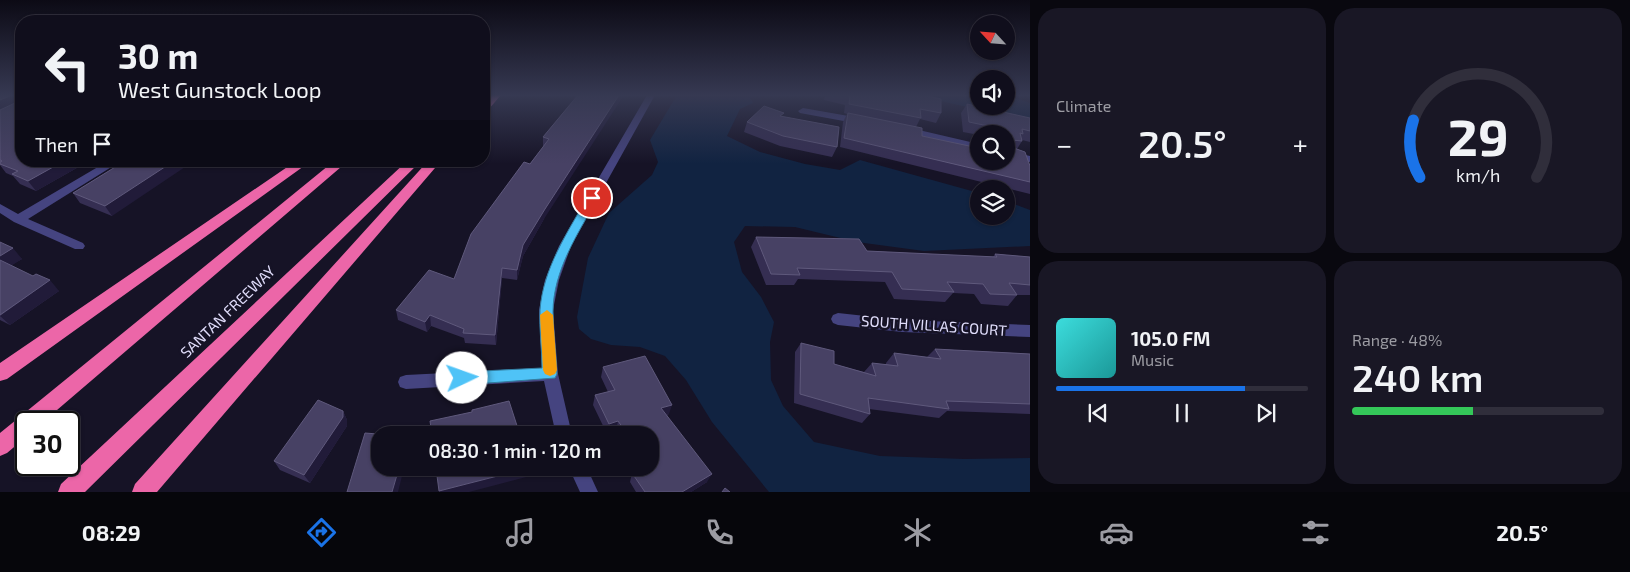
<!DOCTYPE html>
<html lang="en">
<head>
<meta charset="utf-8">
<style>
  :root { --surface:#100e1c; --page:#191725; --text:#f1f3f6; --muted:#9c9ca3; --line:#302e3b; --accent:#1a73e8 }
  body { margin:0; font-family:"Exo 2",sans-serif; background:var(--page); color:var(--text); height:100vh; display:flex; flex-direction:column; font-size:19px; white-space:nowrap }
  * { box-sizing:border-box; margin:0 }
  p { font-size:16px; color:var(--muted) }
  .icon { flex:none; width:28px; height:28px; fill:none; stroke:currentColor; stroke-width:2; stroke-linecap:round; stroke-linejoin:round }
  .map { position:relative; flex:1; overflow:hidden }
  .drawer { display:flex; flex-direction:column; gap:8px; padding:8px; background:#09080f; width:600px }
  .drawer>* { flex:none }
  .top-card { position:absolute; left:15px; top:15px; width:475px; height:152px; border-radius:20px; box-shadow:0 1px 4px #0004,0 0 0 1px var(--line); background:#100e1c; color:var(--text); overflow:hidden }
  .needle { width:32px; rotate:296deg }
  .tools { position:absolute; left:970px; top:15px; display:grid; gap:10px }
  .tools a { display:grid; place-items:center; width:45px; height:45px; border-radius:50%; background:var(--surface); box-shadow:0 1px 4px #0004,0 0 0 1px var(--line); font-size:25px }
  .speed { position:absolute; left:15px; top:411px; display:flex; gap:10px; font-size:25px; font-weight:700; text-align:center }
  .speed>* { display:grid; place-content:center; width:65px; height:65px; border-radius:50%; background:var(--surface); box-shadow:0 1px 4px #0004,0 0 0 1px var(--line); line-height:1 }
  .speed .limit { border:2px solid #111; border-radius:8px; background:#fff; color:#111 }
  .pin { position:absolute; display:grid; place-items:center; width:42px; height:42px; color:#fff; margin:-21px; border:2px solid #fff; border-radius:50%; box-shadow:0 1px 5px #0007 }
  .me { position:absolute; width:55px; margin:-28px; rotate:87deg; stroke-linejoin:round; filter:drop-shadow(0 0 4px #0008) }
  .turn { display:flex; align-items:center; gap:18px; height:105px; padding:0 20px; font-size:22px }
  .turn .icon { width:65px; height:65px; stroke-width:2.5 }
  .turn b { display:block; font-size:35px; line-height:42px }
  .then { display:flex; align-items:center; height:48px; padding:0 20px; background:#0003; gap:10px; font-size:19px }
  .big { font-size:38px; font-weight:600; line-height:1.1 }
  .drawer .tile { flex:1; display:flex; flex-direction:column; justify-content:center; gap:8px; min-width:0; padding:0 18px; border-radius:20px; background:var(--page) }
  .drawer .dial { align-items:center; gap:0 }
  .dial svg { height:130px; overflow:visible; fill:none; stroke:var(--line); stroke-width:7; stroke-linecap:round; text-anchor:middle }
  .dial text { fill:var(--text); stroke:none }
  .song { display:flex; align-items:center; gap:15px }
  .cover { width:60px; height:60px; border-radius:8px; background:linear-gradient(135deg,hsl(180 70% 55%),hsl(180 70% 35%)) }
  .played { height:5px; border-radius:2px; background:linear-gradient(90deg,var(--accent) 75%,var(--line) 75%) }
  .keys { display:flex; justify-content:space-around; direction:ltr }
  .heat { display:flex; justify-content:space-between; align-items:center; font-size:28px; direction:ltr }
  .charge { height:8px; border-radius:4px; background:linear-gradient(90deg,#34c759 48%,var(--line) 0) }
  .drawer .tiles { flex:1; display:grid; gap:8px; grid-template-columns:repeat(2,1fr) }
  .trip { position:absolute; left:371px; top:426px; width:288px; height:50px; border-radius:20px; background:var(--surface); box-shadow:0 1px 4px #0004,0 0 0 1px var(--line); font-weight:600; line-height:50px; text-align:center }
  .menu { display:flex; height:80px; justify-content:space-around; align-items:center; background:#06060b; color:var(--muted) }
  .menu .icon { width:35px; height:35px }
  .menu .active { color:var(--accent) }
  .menu b { font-size:22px; color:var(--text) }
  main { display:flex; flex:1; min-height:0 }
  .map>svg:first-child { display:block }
</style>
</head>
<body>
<main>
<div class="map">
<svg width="1030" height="492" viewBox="0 0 1030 492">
  <rect width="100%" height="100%" fill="#161326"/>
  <path fill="#112341" d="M677,95H749L753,103L740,109L727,136L760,152L805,164L840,170L860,160L979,193V216H1006V201L1030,210V246L924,251L857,242L795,227L745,226L734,242L742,272L761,297L774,322L770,342L771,380L783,406L814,442L880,456L964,459L1030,458V492H769L712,422L686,380L665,356L640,347L611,345L591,339L579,329L577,317L588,258L609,213L652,175L658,162L650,140Z
    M913,95H979V106H1006V95L1030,103V118L995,113Z"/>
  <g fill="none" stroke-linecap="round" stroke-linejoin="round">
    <path fill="#454480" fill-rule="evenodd" d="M647,95H655L571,246L559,280L553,310L558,374L572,435H556L544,381L406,389L400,387L398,382L400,377L406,375L542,368L539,310L545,280L559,246Z
      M803,108L860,118L865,121L860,124L800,113L798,111Z
      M906,127L979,144V150L903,132L901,130Z
      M1006,151L1030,156V162L1006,157Z
      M108,161H121L28,219L83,243L85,246L83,249H75L14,222L0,213V204L18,214Z
      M838,313L902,320L1030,325V337L902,332L838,325L833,323L831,319L833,315Z
      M569,468H587L598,492H580Z"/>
    <path fill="#ec66a8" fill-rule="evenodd" d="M490,95H501L488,110L484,111V102Z
      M296,161H311L7,379L0,381V363Z
      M334,161H348L43,422H26V437L7,453L0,456V433Z
      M407,161H421L85,492H58L61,484Z
      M428,161H441L157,492H132L135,484Z"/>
  </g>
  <path fill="#352e52" d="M0,95H21V161H79L82,165L36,191L20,184L13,176L6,173L0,165Z
    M578,95L544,219L523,256L517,280L502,278L496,345L465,343L464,338L431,326L427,332L398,320L396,310L454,279L530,164L543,147V137Z
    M825,95H923L941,113L936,123L920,119L916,127L922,136L974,153L1006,161V134H979V135L963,132L961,113L967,104L1030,118V142L1022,140V141L1017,149L1030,166V194L840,147L843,122L847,114L844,113L845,105L824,100Z
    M782,117L837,147L832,157L780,146L744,132L747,122Z
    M125,161L112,216L80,203L73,193Z
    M756,237L867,251L993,257L995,254L1030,257V295H1017L1008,306L981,304L974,294L953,293L945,302L894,299L885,282L798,279L794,285H766L751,247Z
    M0,242L22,259L11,265L59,291L10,325L0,320Z
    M801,343L834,364L864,372L872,363L886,365V363L894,353L927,357L935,349L1030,354V414L947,411L939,418L869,409L870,414L862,423L794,403L795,352Z
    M603,367L669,414L667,415L707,482L691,492H636L630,482L632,473L642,468H650V435H619L616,431L607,434L593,405L595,395L608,392L601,377Z
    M343,411L347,420V426L310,483L280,470L274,461Z"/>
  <path fill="#211b39" d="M12,95H15L20,103L0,112V100Z
    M619,95H624L544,219L523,256L517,280V270L523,245L545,209Z
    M64,161H79L82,165L36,191L28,181Z
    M174,161H194L112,216L105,206Z
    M13,248L22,259L6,269L0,262V256Z
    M502,268V278L496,345L495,335Z
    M50,280L59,291L10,325L0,316Z
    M430,315L431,326L427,332L425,322Z
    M672,405L669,414L658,418L661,408Z
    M343,411L347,420V426L310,483L304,475Z
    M618,421L616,431L607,434L609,424Z
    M399,468H404L398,492H392Z
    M530,468V476L469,492H439V491Z
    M712,474L707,482L691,492H682Z"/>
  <path fill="#474164" stroke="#5f597c" d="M0,95H12L0,100Z
    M15,95H21V161H64L28,181L12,174L18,171L0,164V162L2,161L0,160V110L15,103L17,96Z
    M578,95H619L545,209L523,245L517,270L502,268L495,335L463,333L464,329L430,315L425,322L396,310L429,270L454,279L471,234L524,162L530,164L549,139L543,137Z
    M846,95H923L941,99V113L920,109L921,118L849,104L850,96Z
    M967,104L1030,118V131L1022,129L1023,134L1020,133L1022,141L1012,140L1011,147L1025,152L1030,166V182L844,138L848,113L922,128V136L974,147V153L979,154V161H1006V134H999L998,128L969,122Z
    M764,106L784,113L780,116L839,127L837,147L783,136L747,122Z
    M125,161H174L105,206L73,193Z
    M756,237L859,239L867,251L997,257L995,254L1030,257V285L1009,283L1017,295L990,294L983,284L947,282L954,292L902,289L892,272L797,268L800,275L771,274Z
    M0,242L13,248L0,256Z
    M0,260L33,276L36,274L50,280L0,315Z
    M801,343L834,351V364L876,376L872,363L898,366L894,353L941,359L935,349L1030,354V404L946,401L949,409L868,398L870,414L800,394Z
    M645,356L672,405L661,408L712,474L682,492H645L632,473L643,468H650V435H628L618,421L609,424L595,395L615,390L603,367Z
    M318,400L343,411V417L304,475L274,461Z
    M509,401L520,435H432L430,421L472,412V410Z
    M365,433L390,435H380V468H399L392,492H347Z
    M436,468H529L439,491Z
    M725,488L730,492H722Z"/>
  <linearGradient id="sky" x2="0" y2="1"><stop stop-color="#0c0a15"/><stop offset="0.58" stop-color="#363952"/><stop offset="1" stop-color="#363952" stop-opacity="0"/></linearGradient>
  <rect width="1030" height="164" fill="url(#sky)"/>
  <path fill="#4fc3f7" stroke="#337fa1" d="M592,195L598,198C578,233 553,271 553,312C553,332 556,353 557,374L555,378L462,385L457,383L455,378L457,374L462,372L542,368C542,349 539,329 540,310C543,269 567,233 587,198Z"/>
  <path fill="#f59e0b" d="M547,310L553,315L557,370L555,374L550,376L545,374L543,370L540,315Z"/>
  <g text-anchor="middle" stroke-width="5" stroke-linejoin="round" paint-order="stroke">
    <g font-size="15" fill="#e0ddfb" stroke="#161326">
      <text transform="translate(228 312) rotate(-44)" y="5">SANTAN FREEWAY</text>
      <text transform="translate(934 326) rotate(4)" y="5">SOUTH VILLAS COURT</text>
    </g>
  </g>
</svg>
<div class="tools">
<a><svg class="needle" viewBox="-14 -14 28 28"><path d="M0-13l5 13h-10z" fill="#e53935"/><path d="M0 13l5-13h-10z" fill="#9c9ca3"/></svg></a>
<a><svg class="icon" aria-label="sound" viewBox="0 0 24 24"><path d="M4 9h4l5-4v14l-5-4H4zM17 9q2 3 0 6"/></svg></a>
<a><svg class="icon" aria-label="search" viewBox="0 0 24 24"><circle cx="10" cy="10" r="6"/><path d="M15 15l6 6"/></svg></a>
<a><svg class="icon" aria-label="layers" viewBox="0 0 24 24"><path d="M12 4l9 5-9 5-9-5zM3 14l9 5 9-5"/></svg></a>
</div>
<div class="speed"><div class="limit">30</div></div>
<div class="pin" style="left:592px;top:198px;background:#d93025"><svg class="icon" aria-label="arrive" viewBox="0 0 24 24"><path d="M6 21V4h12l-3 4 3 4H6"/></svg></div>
<svg class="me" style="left:462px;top:378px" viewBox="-20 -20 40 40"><circle r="19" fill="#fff"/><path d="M0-13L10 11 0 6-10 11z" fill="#4fc3f7"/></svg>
<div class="trip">08:30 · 1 min · 120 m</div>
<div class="top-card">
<div class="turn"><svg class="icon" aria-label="left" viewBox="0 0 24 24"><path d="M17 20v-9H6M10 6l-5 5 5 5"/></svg><div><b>30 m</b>West Gunstock Loop</div></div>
<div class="then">Then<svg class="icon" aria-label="arrive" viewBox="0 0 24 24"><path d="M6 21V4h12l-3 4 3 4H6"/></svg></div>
</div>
</div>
<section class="drawer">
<div class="tiles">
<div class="tile"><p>Climate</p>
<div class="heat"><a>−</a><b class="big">20.5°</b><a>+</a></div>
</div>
<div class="tile dial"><svg viewBox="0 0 100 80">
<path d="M14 69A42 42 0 1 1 86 69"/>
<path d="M14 69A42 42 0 0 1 10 34" stroke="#1a73e8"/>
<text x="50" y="56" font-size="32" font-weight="700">29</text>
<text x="50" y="72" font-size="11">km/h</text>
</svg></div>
<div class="tile">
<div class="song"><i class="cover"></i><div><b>105.0 FM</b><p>Music</p></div></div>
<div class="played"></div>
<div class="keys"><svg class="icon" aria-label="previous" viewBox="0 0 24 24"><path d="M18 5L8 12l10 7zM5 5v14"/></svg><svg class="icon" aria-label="pause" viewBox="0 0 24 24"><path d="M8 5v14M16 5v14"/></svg><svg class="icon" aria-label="next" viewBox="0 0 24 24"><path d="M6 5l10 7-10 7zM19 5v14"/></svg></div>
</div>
<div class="tile"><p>Range · 48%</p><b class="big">240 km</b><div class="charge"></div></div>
</div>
</section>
</main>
<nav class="menu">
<b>08:29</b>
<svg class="icon active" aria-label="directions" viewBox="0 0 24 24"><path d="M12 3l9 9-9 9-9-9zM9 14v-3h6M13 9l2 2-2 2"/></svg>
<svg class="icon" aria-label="music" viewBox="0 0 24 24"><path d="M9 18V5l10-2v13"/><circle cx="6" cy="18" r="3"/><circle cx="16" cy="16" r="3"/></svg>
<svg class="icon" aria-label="phone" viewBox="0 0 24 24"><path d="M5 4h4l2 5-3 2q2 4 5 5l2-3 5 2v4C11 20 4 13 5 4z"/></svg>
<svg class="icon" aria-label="climate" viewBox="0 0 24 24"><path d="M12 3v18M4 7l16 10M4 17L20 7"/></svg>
<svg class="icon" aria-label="car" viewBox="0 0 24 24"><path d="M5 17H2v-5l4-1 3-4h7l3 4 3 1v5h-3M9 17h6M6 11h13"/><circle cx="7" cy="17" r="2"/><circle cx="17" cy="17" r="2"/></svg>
<svg class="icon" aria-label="filters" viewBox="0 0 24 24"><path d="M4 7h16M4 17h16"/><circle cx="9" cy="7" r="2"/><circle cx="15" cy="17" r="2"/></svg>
<b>20.5°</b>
</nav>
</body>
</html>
